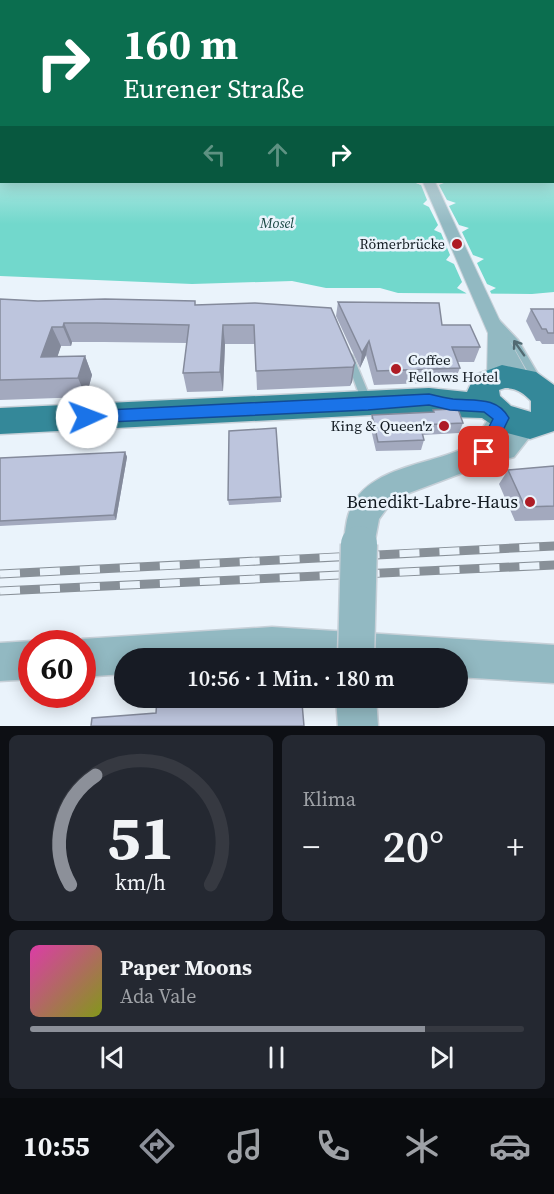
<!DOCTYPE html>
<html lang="de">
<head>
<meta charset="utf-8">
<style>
  :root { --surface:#171b24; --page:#242831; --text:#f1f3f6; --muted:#9ea1a6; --line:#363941; --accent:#8c9099 }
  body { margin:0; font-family:"Source Serif 4",serif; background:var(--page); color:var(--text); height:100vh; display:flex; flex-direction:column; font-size:22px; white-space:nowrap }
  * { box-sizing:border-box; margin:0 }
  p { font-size:20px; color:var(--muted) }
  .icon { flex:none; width:33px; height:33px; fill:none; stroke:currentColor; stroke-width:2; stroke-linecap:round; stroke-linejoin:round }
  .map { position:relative; height:726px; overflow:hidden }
  .panel { display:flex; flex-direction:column; gap:9px; padding:9px; background:#0d0f14; flex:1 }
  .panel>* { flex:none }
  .hud { position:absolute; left:0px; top:0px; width:555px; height:183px; box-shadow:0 3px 15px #0003; background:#0b6e4f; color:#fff; overflow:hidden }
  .speed { position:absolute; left:18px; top:630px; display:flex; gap:12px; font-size:30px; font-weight:700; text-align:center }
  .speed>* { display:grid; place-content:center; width:78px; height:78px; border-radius:50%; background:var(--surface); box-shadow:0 3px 15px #0003; line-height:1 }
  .speed .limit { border:9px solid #d22; background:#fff; color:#111 }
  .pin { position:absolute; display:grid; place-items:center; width:51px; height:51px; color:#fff; margin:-26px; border-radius:12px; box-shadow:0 3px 9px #0006 }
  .me { position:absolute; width:66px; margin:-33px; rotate:88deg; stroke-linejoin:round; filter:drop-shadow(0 0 4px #0008) }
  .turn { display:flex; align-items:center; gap:21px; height:126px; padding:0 24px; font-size:27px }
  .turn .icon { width:78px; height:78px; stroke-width:2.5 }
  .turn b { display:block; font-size:42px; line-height:51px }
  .lanes { display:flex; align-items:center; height:57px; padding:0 24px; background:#0003; justify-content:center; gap:30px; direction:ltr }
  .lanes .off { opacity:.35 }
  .big { font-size:45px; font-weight:600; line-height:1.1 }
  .panel .tile { flex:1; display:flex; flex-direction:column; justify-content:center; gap:9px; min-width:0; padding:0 21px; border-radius:9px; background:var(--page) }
  .panel .dial { align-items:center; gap:0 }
  .dial svg { height:156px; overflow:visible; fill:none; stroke:var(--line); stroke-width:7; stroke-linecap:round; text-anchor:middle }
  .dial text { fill:var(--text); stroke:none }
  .song { display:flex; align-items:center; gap:18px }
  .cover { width:72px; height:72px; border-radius:9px; background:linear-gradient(135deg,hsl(320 70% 55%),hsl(70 70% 35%)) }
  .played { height:6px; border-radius:3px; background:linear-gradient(90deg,var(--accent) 80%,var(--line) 80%) }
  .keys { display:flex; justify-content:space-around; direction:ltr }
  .heat { display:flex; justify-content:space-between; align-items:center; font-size:33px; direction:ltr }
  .panel .tiles { flex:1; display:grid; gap:9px; grid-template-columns:1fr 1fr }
  .tile:last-child { grid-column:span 2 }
  .trip { position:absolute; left:114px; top:648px; width:354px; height:60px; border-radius:30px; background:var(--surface); box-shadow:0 3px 15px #0003; font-weight:600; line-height:60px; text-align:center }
  .tabs { display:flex; height:96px; justify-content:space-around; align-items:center; background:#090b0e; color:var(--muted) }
  .tabs .icon { width:42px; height:42px }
  .tabs .on { color:var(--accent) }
  .tabs b { font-size:27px; color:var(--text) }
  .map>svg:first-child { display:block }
</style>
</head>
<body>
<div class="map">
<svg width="554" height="726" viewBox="0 0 554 726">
  <rect width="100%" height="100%" fill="#eaf3fb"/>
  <path fill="#72d8cc" d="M0,151L2,182H414C421,187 436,186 444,183L442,182H554V151V292L532,294L398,293L380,288H326L292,281L192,284L0,276Z"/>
  <path fill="#eaf3fb" d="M414,182H445L439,185L447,200L456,203L449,206L459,225L469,228L462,232L473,255L484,259L477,263L487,284L496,288L490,291L493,297H468L466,293L457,288L462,282L454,264L446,260L450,255L441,233L434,230L438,225L429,207L423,204L427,200L421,185Z"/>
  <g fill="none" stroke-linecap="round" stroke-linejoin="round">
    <defs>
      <path id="service" d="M496,319L499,320L518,340L542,381L540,383H534L512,344L492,322Z
        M349,353L353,356L372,402L370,405H364L362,402L345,356Z"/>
      <path id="minor" d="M423,182H435L505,332L530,378L527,383L520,385L513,383L507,371L504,382L497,384L490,382L487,377L488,333Z"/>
      <path id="tertiary" d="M502,407L511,411L515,419L526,414L535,417L539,425L514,457L486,464L409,493L390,504L379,519L375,540L370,551L359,555L348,551C343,539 345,532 347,520C359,465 430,467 471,445C476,442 488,418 493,411Z
        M272,627L554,645V683L458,677V658H124V674L82,677V644H72L82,639Z
        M32,641L38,644H32V679L0,681V643Z
        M336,698H376L378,726H338Z"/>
      <path id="primary" d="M0,122H2V128H0Z
        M502,365L536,372L554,385V431L530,439L503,432L482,418L450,417L429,412L0,434V408L429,388L467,392L475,375ZM505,388C516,388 524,393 531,401V412L511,406L500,396L499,390Z"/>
    </defs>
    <use href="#service" stroke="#c7d0d8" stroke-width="3"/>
    <use href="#minor" stroke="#c7d0d8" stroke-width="2"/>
    <use href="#tertiary" stroke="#c7d0d8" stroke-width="3"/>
    <use href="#primary" stroke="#c7d0d8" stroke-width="3"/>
    <use href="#service" fill="#92b9c2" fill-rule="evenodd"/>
    <use href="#minor" fill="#92b9c2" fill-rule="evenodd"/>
    <use href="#tertiary" fill="#92b9c2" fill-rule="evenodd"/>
    <use href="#primary" fill="#348899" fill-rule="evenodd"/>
    <defs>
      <path id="rail" d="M0,574L554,546
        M0,591L554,565"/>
    </defs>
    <use href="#rail" stroke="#889098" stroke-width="9"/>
    <use href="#rail" stroke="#eaf3fb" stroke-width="7" stroke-dasharray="20" stroke-linecap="butt"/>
    <defs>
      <path id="tertiary-bridge-far1" d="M359,545V540"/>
      <path id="tertiary-bridge" d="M356,658L359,544"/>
    </defs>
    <use href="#tertiary-bridge-far1" stroke="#c7d0d8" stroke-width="32" stroke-linecap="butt"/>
    <use href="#tertiary-bridge" stroke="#c7d0d8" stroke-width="39" stroke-linecap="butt"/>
    <use href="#tertiary-bridge-far1" stroke="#92b9c2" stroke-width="28"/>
    <use href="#tertiary-bridge" stroke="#92b9c2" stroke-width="36"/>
  </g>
  <path fill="#a3a9be" d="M0,299L38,301H195V305L255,303L355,363L352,382L350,386L257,390L255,344H225L223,391L187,392L183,373L187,343L104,342H72L71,346H61L57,357L85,356L92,375L86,397L0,400Z
    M338,302L442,325L480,347L474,362H457L460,368L454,382L374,385L366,355L360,368L336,316Z
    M531,309H554V344H542L540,341H536L526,321Z
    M433,410L463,423L459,433L423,435L424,440L421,450L376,451L370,425L372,415L433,412Z
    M125,452L127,457L116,520L0,526V458Z
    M554,466V520L515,521L499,484L508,470Z
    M281,497V502L229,505L228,500Z"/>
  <path fill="#848a9b" d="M64,323L72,342L71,346L63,327Z
    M223,325L225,344L223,391L220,372Z
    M52,327L61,346L51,376L41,357Z
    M369,341L366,355L360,368L362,353Z
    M85,356L92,375L86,397L78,378Z
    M355,363L352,382L350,386L353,367Z
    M125,452L127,457L116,520L114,515Z"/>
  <path fill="#bdc5dd" stroke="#848a9b" stroke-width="1.5" d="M0,299L38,301L105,299L195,301V305L255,303L331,308L355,363L353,367L256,371L254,325H223L220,372L183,373L189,325L97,323H64L63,327H52L41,357L85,356L78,378L0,380Z
    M338,302L439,303L442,325H470L480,347H452L460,368L377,371L369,341L362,353Z
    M531,309H554V333H548L546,329H542Z
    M453,409H458L463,423L420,425L424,440L378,442L372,415L434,412L433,410Z
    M276,428L281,497L228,500L229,431Z
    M125,452L114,515L0,521V458Z
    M554,466V506L525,507L508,470Z
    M157,698H265L266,706L302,703L304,726H91L92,718L156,713Z"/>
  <defs><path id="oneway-shaft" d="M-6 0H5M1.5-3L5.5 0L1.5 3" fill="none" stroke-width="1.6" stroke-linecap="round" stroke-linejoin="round" transform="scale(1.5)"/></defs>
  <use stroke="#526a72" href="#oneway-shaft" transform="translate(519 348) rotate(-125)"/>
  <linearGradient id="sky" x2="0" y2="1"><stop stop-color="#79c2dd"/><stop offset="0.54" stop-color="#f6fafd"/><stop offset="1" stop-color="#f6fafd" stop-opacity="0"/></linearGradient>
  <rect width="554" height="224" fill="url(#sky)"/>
  <path fill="#1a73e8" stroke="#114b97" stroke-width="1.5" d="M429,394C437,396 445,398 453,399C474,401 497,396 509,418L490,457L484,459L479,457L476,452L493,419L484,412L450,410L429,405L368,410L87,423L81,421L79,417L81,413L87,411Z"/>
  <g fill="#ae1c25" stroke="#eaf3fb" stroke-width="2">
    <circle cx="457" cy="244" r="6"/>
    <circle cx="396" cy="369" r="6"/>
    <circle cx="444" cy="426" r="6"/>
    <circle cx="530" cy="502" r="6"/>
  </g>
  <g text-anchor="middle" stroke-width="5" stroke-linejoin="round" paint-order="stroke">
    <g font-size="14" font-style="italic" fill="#174641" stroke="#eaf3fb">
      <text x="277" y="228">Mosel</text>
    </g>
    <g font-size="14" fill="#121a21" stroke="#eaf3fb" text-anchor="end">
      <text x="445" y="249">Römerbrücke</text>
    </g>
    <g font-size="15" fill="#121a21" stroke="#eaf3fb" text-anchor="start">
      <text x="408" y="365">Coffee<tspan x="408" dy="17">Fellows Hotel</tspan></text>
      <text x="432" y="431" text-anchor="end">King &amp; Queen'z</text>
    </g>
    <g font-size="18" fill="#121a21" stroke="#eaf3fb" text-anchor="end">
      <text x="518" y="508">Benedikt-Labre-Haus</text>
    </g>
  </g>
</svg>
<div class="speed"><div class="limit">60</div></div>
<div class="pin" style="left:484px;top:452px;background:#d93025"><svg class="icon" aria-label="arrive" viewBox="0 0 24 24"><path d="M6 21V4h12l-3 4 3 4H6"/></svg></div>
<svg class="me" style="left:87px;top:417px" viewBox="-20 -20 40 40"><circle r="19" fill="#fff"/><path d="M0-13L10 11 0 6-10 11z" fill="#1a73e8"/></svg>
<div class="trip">10:56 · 1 Min. · 180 m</div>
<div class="hud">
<div class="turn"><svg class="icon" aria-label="right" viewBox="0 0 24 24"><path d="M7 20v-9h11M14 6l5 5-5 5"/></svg><div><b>160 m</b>Eurener Straße</div></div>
<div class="lanes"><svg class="icon off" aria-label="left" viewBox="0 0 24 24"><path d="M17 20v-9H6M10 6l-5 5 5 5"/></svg><svg class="icon off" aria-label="ahead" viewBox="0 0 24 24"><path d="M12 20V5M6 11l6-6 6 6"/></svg><svg class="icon" aria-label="right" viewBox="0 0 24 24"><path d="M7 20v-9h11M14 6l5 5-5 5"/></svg></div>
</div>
</div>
<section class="panel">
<div class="tiles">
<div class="tile dial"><svg viewBox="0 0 100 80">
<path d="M14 69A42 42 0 1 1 86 69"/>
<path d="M14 69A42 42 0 0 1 27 13" stroke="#8c9099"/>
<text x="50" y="56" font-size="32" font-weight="700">51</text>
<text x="50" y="72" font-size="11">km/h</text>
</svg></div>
<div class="tile"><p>Klima</p>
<div class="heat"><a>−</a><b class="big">20°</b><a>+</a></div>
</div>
<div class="tile">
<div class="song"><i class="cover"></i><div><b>Paper Moons</b><p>Ada Vale</p></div></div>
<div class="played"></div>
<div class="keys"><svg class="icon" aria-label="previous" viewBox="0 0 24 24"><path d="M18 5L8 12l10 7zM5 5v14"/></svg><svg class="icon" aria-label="pause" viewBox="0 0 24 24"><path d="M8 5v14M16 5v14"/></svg><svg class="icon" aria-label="next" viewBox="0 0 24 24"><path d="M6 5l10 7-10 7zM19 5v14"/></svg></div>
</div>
</div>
</section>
<nav class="tabs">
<b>10:55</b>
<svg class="icon on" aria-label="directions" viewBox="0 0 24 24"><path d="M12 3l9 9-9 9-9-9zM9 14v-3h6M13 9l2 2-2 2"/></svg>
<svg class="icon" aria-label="music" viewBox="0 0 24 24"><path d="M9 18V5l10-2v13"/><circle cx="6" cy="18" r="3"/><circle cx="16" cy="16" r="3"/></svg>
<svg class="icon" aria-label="phone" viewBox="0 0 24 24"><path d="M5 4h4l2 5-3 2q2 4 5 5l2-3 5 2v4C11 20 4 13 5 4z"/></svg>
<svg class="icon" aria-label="climate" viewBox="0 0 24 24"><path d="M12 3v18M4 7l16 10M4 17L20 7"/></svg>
<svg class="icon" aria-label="car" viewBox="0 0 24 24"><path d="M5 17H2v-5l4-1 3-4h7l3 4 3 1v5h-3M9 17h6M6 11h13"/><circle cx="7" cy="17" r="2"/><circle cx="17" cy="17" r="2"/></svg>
</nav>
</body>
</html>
